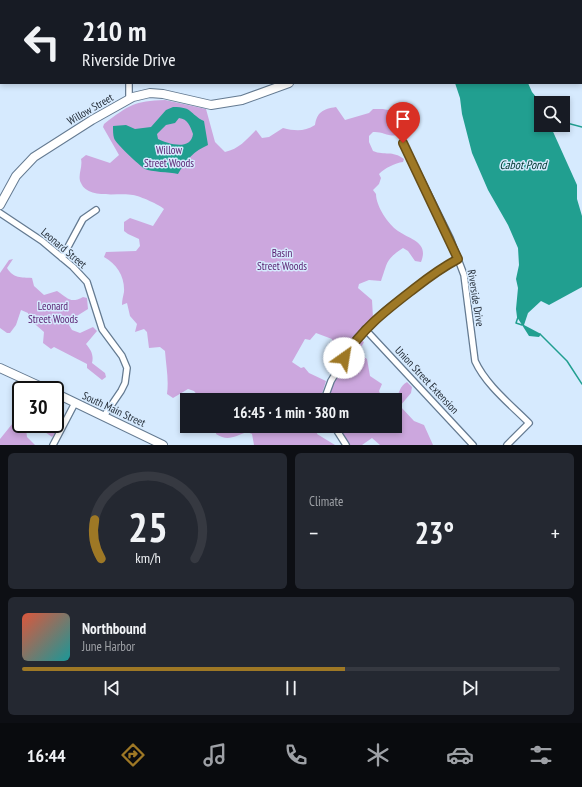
<!DOCTYPE html>
<html lang="en">
<head>
<meta charset="utf-8">
<style>
  :root { --surface:#171b24; --page:#242831; --text:#f1f3f6; --muted:#9ea1a6; --line:#363941; --accent:#9e7825 }
  body { margin:0; font-family:"PT Sans Narrow",sans-serif; background:var(--page); color:var(--text); height:100vh; display:flex; flex-direction:column; font-size:15px; white-space:nowrap }
  * { box-sizing:border-box; margin:0 }
  p { font-size:13px; color:var(--muted) }
  .icon { flex:none; width:22px; height:22px; fill:none; stroke:currentColor; stroke-width:2; stroke-linecap:round; stroke-linejoin:round }
  .map { position:relative; height:445px; overflow:hidden }
  .details { display:flex; flex-direction:column; gap:8px; padding:8px; background:#0d0f14; flex:1 }
  .details>* { flex:none }
  .top-card { position:absolute; left:0px; top:0px; width:582px; height:84px; box-shadow:0 2px 6px #0003; background:#171b24; color:var(--text); overflow:hidden }
  .fabs { position:absolute; left:534px; top:96px; display:grid; gap:8px }
  .fabs a { display:grid; place-items:center; width:36px; height:36px; border-radius:0px; background:var(--surface); box-shadow:0 2px 6px #0003; font-size:20px }
  .speed { position:absolute; left:12px; top:381px; display:flex; gap:8px; font-size:20px; font-weight:700; text-align:center }
  .speed>* { display:grid; place-content:center; width:52px; height:52px; border-radius:50%; background:var(--surface); box-shadow:0 2px 6px #0003; line-height:1 }
  .speed .limit { border:2px solid #111; border-radius:6px; background:#fff; color:#111 }
  .pin { position:absolute; display:grid; place-items:center; width:34px; height:34px; color:#fff; margin:-41px -17px; border-radius:50% 50% 50% 0; rotate:-45deg; box-shadow:0 0 4px #0007 }
  .pin .icon { rotate:45deg }
  .me { position:absolute; width:44px; margin:-22px; rotate:32deg; stroke-linejoin:round; filter:drop-shadow(0 0 3px #0008) }
  .turn { display:flex; align-items:center; gap:14px; height:84px; padding:0 16px; font-size:18px }
  .turn .icon { width:52px; height:52px; stroke-width:2.5 }
  .turn b { display:block; font-size:28px; line-height:34px }
  .big { font-size:30px; font-weight:800; line-height:1.1 }
  .details .card { flex:1; display:flex; flex-direction:column; justify-content:center; gap:6px; min-width:0; padding:0 14px; border-radius:6px; background:var(--page) }
  .details .dial { align-items:center; gap:0 }
  .dial svg { height:104px; overflow:visible; fill:none; stroke:var(--line); stroke-width:7; stroke-linecap:round; text-anchor:middle }
  .dial text { fill:var(--text); stroke:none }
  .song { display:flex; align-items:center; gap:12px }
  .cover { width:48px; height:48px; border-radius:6px; background:linear-gradient(135deg,hsl(10 70% 55%),hsl(180 70% 35%)) }
  .played { height:4px; border-radius:2px; background:linear-gradient(90deg,var(--accent) 60%,var(--line) 60%) }
  .keys { display:flex; justify-content:space-around; direction:ltr }
  .heat { display:flex; justify-content:space-between; align-items:center; font-size:22px; direction:ltr }
  .details .tiles { flex:1; display:grid; gap:8px; grid-template-columns:1fr 1fr }
  .card:last-child { grid-column:span 2 }
  .trip { position:absolute; left:180px; top:393px; width:222px; height:40px; border-radius:0px; background:var(--surface); box-shadow:0 2px 6px #0003; font-weight:800; line-height:40px; text-align:center }
  .dock { display:flex; height:64px; justify-content:space-around; align-items:center; background:#090b0e; color:var(--muted) }
  .dock .icon { width:28px; height:28px }
  .dock .selected { color:var(--accent) }
  .dock b { font-size:18px; color:var(--text) }
  .map>svg:first-child { display:block }
</style>
</head>
<body>
<div class="map">
<svg width="582" height="445" viewBox="0 0 582 445">
  <rect width="100%" height="100%" fill="#d6eafe"/>
  <path fill="#cca7de" d="M165,100L206,109L215,142L225,152C239,149 246,140 256,130L262,138L269,137L283,128C295,131 304,132 315,125C317,112 323,109 336,107L345,120L369,113L373,109H383L393,111L405,106L408,110L402,122L398,135C388,137 382,131 373,132L369,136V142L373,151C385,156 392,150 404,159L403,162C395,163 385,168 379,174L381,178L379,184L373,190L376,194C376,206 388,224 398,231C411,240 429,242 421,262L415,261L408,251L403,248C385,260 388,262 381,281L369,280L359,284L358,288L372,300L373,318L353,337L342,355L335,352L332,339L316,333L310,340L305,339L292,362L301,368L304,367L309,373L326,381L320,400H199V397L194,391L188,389L173,398L167,394C169,379 166,366 165,351L160,347L149,348L147,332L144,329L135,332L137,324L130,316L127,303L122,305C122,300 123,297 124,292C125,277 117,264 104,257L106,252L136,251L140,246L139,239L128,234L124,231V222L130,218L153,226L164,209C160,205 140,196 133,195C120,192 88,200 81,183C77,176 83,167 81,159L86,155L110,163L119,155L103,127L104,124C129,105 134,101 165,100Z
    M13,259L7,268C14,279 21,277 32,278L34,286L44,295L57,291C68,298 70,304 83,297L87,298L88,309L72,319L69,325L72,330L80,333L93,327L97,331L86,344C91,350 94,355 92,363L105,373L106,377L102,380L87,368V364L54,347L51,349L43,343L44,332L29,319L28,313L21,310L16,325L10,333H7L0,328V273L9,260Z
    M361,340L364,342L358,353L367,359L370,376L382,384L379,391L383,400H329C331,382 349,354 361,340Z
    M407,382L412,387L411,393L400,406L414,421L424,425L433,445H380L372,438L362,445H349L338,426H395L394,400C400,394 399,386 407,382Z
    M21,416V424H55V419L61,421L55,434L52,437C44,431 35,426 26,429L27,437L35,445H0V439L17,418Z
    M217,426H319L317,434L335,445H254L252,434L247,432C235,436 228,442 216,434Z"/>
  <path fill="#219f90" fill-rule="evenodd" d="M455,83H528L532,92L541,103V125H550L577,185V199L582,216V287L549,305L541,301L528,313L524,325L541,334L539,337L529,336L517,317L516,309L518,288L516,279L519,265L518,248L508,225L488,190L472,153L462,114L460,98Z
    M173,107C194,107 189,114 204,121L208,145C194,151 186,160 178,174C169,172 151,172 145,169C140,166 115,143 114,138C113,135 113,130 113,126L126,125L135,129L151,127L166,110ZM179,118C188,119 190,126 193,134C191,151 168,144 158,139L157,134L166,125L175,123Z"/>
  <g fill="none" stroke-linecap="round" stroke-linejoin="round">
    <path stroke="#219f90" stroke-width="1.5" d="M274,0L275,1
      M366,1L368,0
      M563,122L582,127
      M518,317L516,323L522,325
      M540,334L567,361L582,384"/>
    <defs>
      <path id="street" d="M145,1L146,0
        M0,40L1,42
        M0,50H1
        M129,83V99
        M403,143L450,238L464,275L475,361C486,385 510,404 529,423L507,445
        M0,213L42,241L73,267L87,282L102,329L122,356L127,368L125,383L121,391L104,416
        M62,258L83,219L96,210
        M365,329L473,445
        M324,400L331,381L357,338L386,310L434,274L458,259
        M334,426L346,445
        M53,445L75,403"/>
      <path id="secondary" d="M566,0L567,1
        M396,1V0
        M581,11L582,12
        M0,205L16,176L34,157L92,120L133,97L150,93L163,94L211,105L242,100L289,83
        M0,368L48,390
        M55,393L163,445"/>
    </defs>
    <use href="#street" stroke="#647a91" stroke-width="8"/>
    <use href="#secondary" stroke="#647a91" stroke-width="10"/>
    <use href="#street" stroke="#fff" stroke-width="5.5"/>
    <use href="#secondary" stroke="#fff" stroke-width="8"/>
  </g>
  <g fill="none" stroke-linecap="round" stroke-linejoin="round">
    <defs>
      <path id="route" d="M344,358C362,328 388,309 415,288C429,277 443,267 458,259L403,143"/>
    </defs>
    <use href="#route" stroke="#674e18" stroke-width="10"/>
    <use href="#route" stroke="#9e7825" stroke-width="7"/>
  </g>
  <g text-anchor="middle" stroke-width="3" stroke-linejoin="round" paint-order="stroke">
    <g font-size="11" fill="#242d37" stroke="#d6eafe">
      <text transform="translate(90 109) rotate(-30)" y="4">Willow Street</text>
      <text transform="translate(64 248) rotate(40)" y="4">Leonard Street</text>
      <text transform="translate(476 298) rotate(81)" y="4">Riverside Drive</text>
      <text transform="translate(427 380) rotate(47)" y="4">Union Street Extension</text>
      <text transform="translate(114 409) rotate(25)" y="4">South Main Street</text>
    </g>
    <g font-size="11" fill="#5a2271" stroke="#d6eafe">
      <text x="169" y="154">Willow<tspan x="169" dy="13">Street Woods</tspan></text>
      <text x="282" y="257">Basin<tspan x="282" dy="13">Street Woods</tspan></text>
      <text x="53" y="310">Leonard<tspan x="53" dy="13">Street Woods</tspan></text>
    </g>
    <g font-size="12" font-style="italic" fill="#003831" stroke="#d6eafe">
      <text x="523" y="169">Cabot Pond</text>
    </g>
  </g>
</svg>
<div class="fabs">
<a><svg class="icon" aria-label="search" viewBox="0 0 24 24"><circle cx="10" cy="10" r="6"/><path d="M15 15l6 6"/></svg></a>
</div>
<div class="speed"><div class="limit">30</div></div>
<div class="pin" style="left:403px;top:143px;background:#d93025"><svg class="icon" aria-label="arrive" viewBox="0 0 24 24"><path d="M6 21V4h12l-3 4 3 4H6"/></svg></div>
<svg class="me" style="left:344px;top:358px" viewBox="-20 -20 40 40"><circle r="19" fill="#fff"/><path d="M0-13L10 11 0 6-10 11z" fill="#9e7825"/></svg>
<div class="trip">16:45 · 1 min · 380 m</div>
<div class="top-card">
<div class="turn"><svg class="icon" aria-label="left" viewBox="0 0 24 24"><path d="M17 20v-9H6M10 6l-5 5 5 5"/></svg><div><b>210 m</b>Riverside Drive</div></div>
</div>
</div>
<section class="details">
<div class="tiles">
<div class="card dial"><svg viewBox="0 0 100 80">
<path d="M14 69A42 42 0 1 1 86 69"/>
<path d="M14 69A42 42 0 0 1 9 39" stroke="#9e7825"/>
<text x="50" y="56" font-size="32" font-weight="700">25</text>
<text x="50" y="72" font-size="11">km/h</text>
</svg></div>
<div class="card"><p>Climate</p>
<div class="heat"><a>−</a><b class="big">23°</b><a>+</a></div>
</div>
<div class="card">
<div class="song"><i class="cover"></i><div><b>Northbound</b><p>June Harbor</p></div></div>
<div class="played"></div>
<div class="keys"><svg class="icon" aria-label="previous" viewBox="0 0 24 24"><path d="M18 5L8 12l10 7zM5 5v14"/></svg><svg class="icon" aria-label="pause" viewBox="0 0 24 24"><path d="M8 5v14M16 5v14"/></svg><svg class="icon" aria-label="next" viewBox="0 0 24 24"><path d="M6 5l10 7-10 7zM19 5v14"/></svg></div>
</div>
</div>
</section>
<nav class="dock">
<b>16:44</b>
<svg class="icon selected" aria-label="directions" viewBox="0 0 24 24"><path d="M12 3l9 9-9 9-9-9zM9 14v-3h6M13 9l2 2-2 2"/></svg>
<svg class="icon" aria-label="music" viewBox="0 0 24 24"><path d="M9 18V5l10-2v13"/><circle cx="6" cy="18" r="3"/><circle cx="16" cy="16" r="3"/></svg>
<svg class="icon" aria-label="phone" viewBox="0 0 24 24"><path d="M5 4h4l2 5-3 2q2 4 5 5l2-3 5 2v4C11 20 4 13 5 4z"/></svg>
<svg class="icon" aria-label="climate" viewBox="0 0 24 24"><path d="M12 3v18M4 7l16 10M4 17L20 7"/></svg>
<svg class="icon" aria-label="car" viewBox="0 0 24 24"><path d="M5 17H2v-5l4-1 3-4h7l3 4 3 1v5h-3M9 17h6M6 11h13"/><circle cx="7" cy="17" r="2"/><circle cx="17" cy="17" r="2"/></svg>
<svg class="icon" aria-label="filters" viewBox="0 0 24 24"><path d="M4 7h16M4 17h16"/><circle cx="9" cy="7" r="2"/><circle cx="15" cy="17" r="2"/></svg>
</nav>
</body>
</html>
